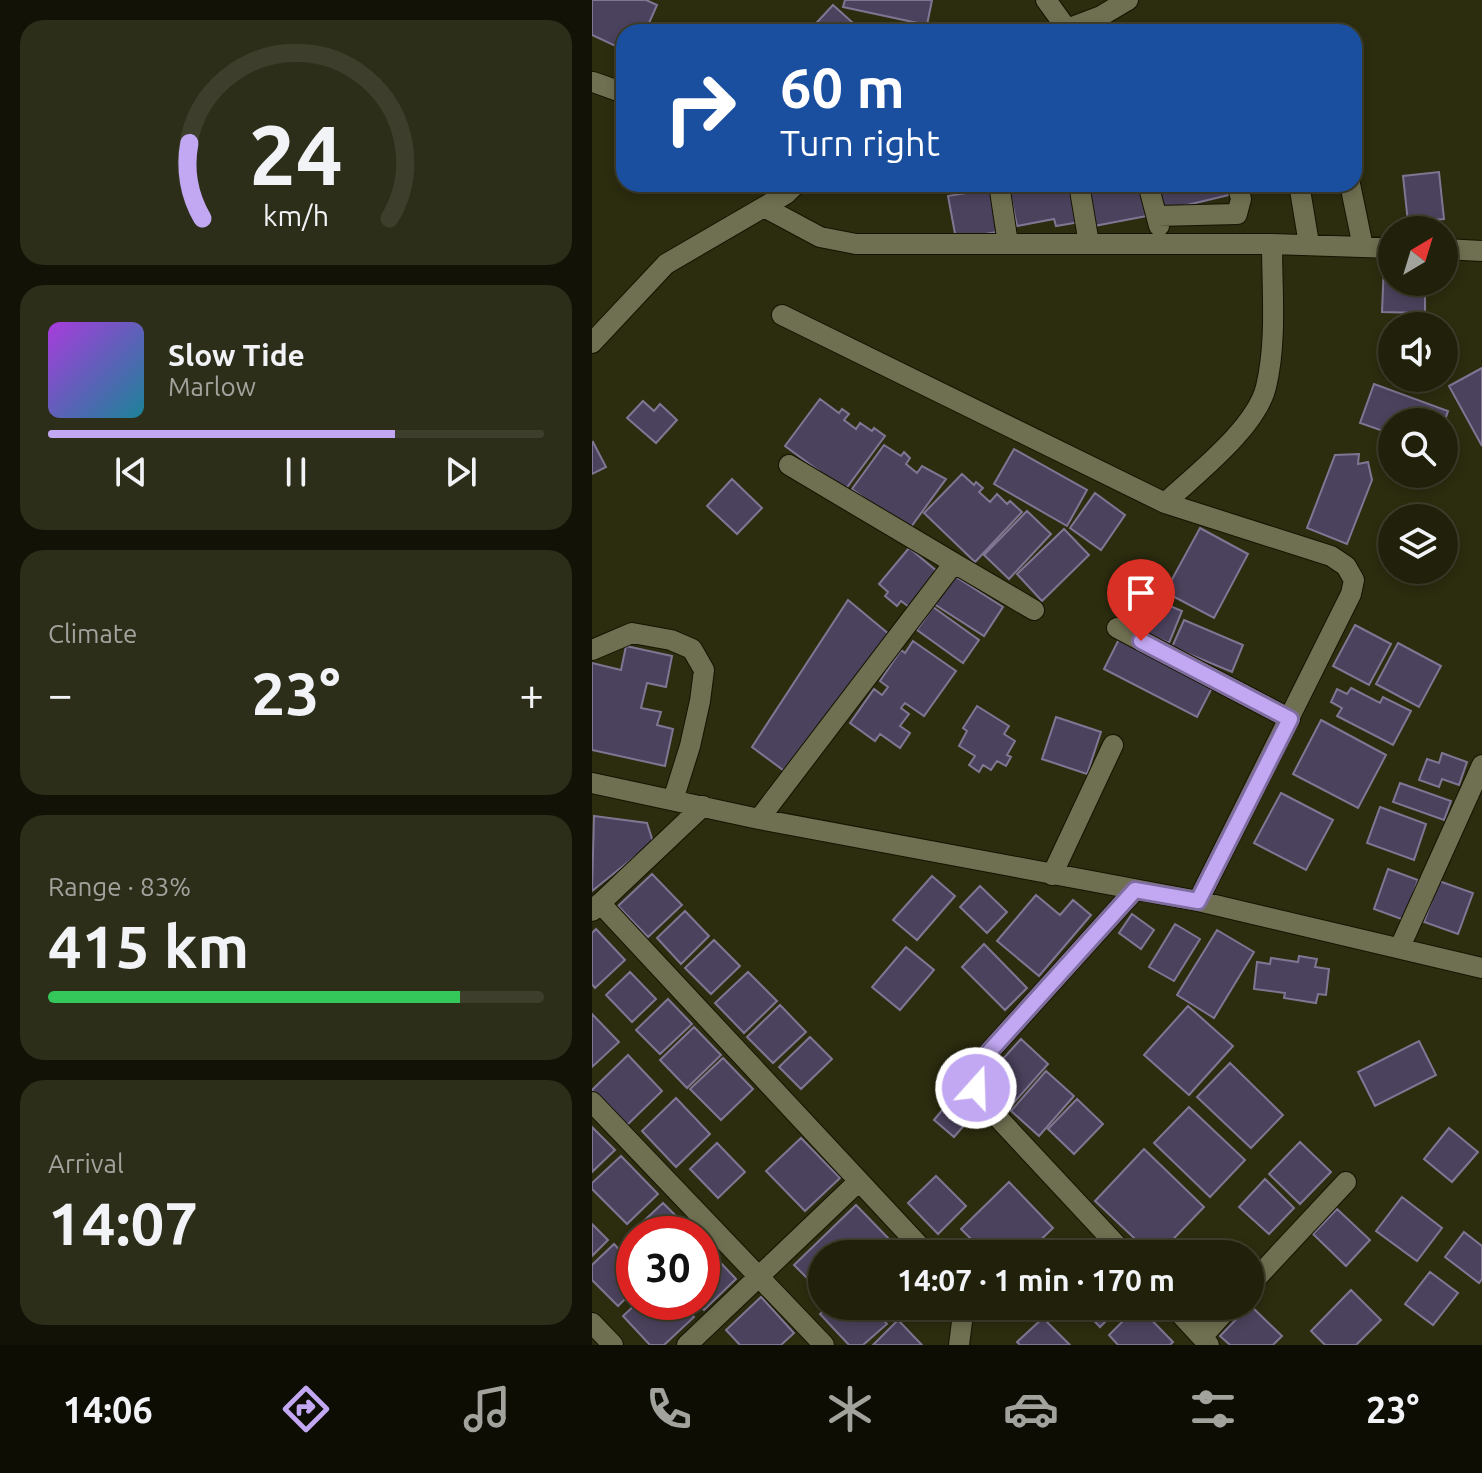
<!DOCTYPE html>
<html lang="en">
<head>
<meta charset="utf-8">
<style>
  :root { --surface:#21210b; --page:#2d2e19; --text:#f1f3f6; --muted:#a2a39d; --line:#3e3e2c; --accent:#c2a8f3 }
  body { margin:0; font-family:Ubuntu,sans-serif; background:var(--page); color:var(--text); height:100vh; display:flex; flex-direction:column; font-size:30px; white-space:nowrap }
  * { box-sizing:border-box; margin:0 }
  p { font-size:26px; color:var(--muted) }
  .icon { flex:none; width:44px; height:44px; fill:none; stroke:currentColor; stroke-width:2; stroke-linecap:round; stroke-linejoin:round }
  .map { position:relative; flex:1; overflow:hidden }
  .side { display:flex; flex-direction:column; gap:20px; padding:20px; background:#121206; width:592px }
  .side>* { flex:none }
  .guide { position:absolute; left:24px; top:24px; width:746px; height:168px; border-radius:24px; box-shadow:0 4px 12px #0003,0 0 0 2px var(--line); background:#1a4fa0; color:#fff; overflow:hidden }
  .needle { width:52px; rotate:38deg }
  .controls { position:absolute; left:786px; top:216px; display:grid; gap:16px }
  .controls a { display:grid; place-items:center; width:80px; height:80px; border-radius:50%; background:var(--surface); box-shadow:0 4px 12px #0003,0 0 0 2px var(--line); font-size:40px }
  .speed { position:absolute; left:24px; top:1216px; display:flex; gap:16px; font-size:40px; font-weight:700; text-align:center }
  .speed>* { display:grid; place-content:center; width:104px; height:104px; border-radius:50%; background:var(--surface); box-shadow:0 4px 12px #0003,0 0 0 2px var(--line); line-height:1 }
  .speed .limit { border:12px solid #d22; background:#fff; color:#111 }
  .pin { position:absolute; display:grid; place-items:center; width:68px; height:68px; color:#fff; margin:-82px -34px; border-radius:50% 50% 50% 0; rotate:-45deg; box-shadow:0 0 8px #0007 }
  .pin .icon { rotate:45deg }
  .me { position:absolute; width:88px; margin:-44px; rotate:20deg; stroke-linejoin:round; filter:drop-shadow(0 0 6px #0008) }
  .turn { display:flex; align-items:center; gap:28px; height:168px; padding:0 32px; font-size:36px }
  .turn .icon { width:104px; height:104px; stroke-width:2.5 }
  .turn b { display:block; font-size:56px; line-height:68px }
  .big { font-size:60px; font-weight:600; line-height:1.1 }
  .side .widget { flex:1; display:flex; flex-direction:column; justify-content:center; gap:12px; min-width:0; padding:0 28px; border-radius:24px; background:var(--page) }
  .side .dial { align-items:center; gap:0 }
  .dial svg { height:208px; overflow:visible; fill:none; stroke:var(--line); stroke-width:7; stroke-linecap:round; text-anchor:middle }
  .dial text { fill:var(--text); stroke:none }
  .song { display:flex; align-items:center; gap:24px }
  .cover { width:96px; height:96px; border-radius:12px; background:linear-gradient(135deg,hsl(280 70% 55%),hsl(190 70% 35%)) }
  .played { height:8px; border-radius:4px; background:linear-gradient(90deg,var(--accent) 70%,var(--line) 70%) }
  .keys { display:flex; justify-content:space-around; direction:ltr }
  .heat { display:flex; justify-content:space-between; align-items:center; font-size:44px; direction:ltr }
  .charge { height:12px; border-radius:6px; background:linear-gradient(90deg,#34c759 83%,var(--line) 0) }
  .trip { position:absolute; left:216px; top:1240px; width:456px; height:80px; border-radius:40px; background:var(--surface); box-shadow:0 4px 12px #0003,0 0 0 2px var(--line); font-weight:600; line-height:80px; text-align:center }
  .tabs { display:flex; height:128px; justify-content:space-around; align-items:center; background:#0d0d04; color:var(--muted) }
  .tabs .icon { width:56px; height:56px }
  .tabs .selected { color:var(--accent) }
  .tabs b { font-size:36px; color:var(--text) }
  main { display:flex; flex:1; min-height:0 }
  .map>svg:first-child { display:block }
</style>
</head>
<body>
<main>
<section class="side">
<div class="widget dial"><svg viewBox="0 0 100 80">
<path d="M14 69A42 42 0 1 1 86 69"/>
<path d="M14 69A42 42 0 0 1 9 40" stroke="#c2a8f3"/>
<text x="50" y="56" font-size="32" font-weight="700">24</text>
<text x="50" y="72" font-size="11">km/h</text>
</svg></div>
<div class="widget">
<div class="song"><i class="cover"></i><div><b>Slow Tide</b><p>Marlow</p></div></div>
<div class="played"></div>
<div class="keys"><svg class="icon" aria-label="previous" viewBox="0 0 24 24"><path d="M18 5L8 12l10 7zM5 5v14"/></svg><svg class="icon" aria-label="pause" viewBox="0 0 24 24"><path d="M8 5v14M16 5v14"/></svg><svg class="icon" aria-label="next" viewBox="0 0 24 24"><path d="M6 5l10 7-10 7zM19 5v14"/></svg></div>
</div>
<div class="widget"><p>Climate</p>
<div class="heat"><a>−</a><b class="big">23°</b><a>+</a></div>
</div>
<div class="widget"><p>Range · 83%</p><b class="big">415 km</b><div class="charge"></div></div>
<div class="widget"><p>Arrival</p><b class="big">14:07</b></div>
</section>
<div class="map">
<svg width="890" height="1345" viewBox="0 0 890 1345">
  <rect width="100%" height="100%" fill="#2c2c0f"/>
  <path fill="#4b425d" stroke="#807694" stroke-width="2" d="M0,0H54L65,5L53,32H32V50L0,35Z
    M253,0H340L335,25L251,7Z
    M241,5L271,32H216Z
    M847,172L852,219L816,222L811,176Z
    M416,184H480L488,222L464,226L462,219L425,226Z
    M494,184H549L555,216L502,226Z
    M563,184H638L641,194L570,211Z
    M398,189L405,232L364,239L356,196Z
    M792,264L800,265V282H833V313L790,312Z
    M890,368V446L857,386Z
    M782,384L856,411L852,423L800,422V434L768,423Z
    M228,399L247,413L250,409L257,414L252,420L264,429L268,423L280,431L282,428L293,436L253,490L193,446Z
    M51,401L62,411L68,404L85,420L64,443L35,418Z
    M1,442L14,467L0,474V443Z
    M292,445L309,456L312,452L318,458L314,464L325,473L330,466L354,479L316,531L260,489Z
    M422,449L495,490L475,526L402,484Z
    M767,454L766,464L776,462L780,480L755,544L715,528L743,455Z
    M370,474L382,485L384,482L391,488L387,492L398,502L405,494L415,504L418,501L430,512L383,562L332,513Z
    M140,479L170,508L145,534L115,506Z
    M503,493L533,515L509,550L478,528Z
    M435,511L459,534L417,579L392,555Z
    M608,528L656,554L622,618L573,592Z
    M472,529L497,555L450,601L425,574Z
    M317,548L346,572L317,607L309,601L305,606L293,596L296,592L287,584Z
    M361,575L411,607L392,636L342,604Z
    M538,589L590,611L577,643L526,621Z
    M256,600L298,635L195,773L160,747Z
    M341,607L387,640L371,663L325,630Z
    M592,620L651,645L640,672L580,647Z
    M763,625L799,644L777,685L741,666Z
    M528,637L621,686L605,717L512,669Z
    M321,641L364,671L332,716L313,703L309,708L317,714L308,726L318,733L308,748L288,734L283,741L258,723L282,689L290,695L296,687L288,681L309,650L313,653Z
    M806,643L849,666L827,707L784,684Z
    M34,646L80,656L74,687L55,683L49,708L69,712L65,725L81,729L73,766L0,750V663L29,670Z
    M759,688L788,703L791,697L819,711L801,745L745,716L750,708L739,702L745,689L755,694Z
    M385,706L417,726L412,734L423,741L415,755L419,757L414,766L405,761L399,770L391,765L387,772L377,765L383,756L367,746L375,731L371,728Z
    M464,717L509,732L495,774L450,759Z
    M729,720L794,755L766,808L701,774Z
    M850,753L875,762L867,785L850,779L847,787L827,780L835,759L847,763Z
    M808,783L859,801L852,820L801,802Z
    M689,793L741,820L714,870L662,843Z
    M788,807L834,824L822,860L775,843Z
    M2,816L55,823L61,842L0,891Z
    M796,869L826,880L812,920L782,909Z
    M60,874L90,905L56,937L26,906Z
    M340,876L363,896L325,940L301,920Z
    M847,881L881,893L866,934L832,922Z
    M388,886L415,912L395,933L368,907Z
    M444,895L468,915L481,900L499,915L447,976L405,941Z
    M93,911L117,936L89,964L65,938Z
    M540,914L562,930L549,949L527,933Z
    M583,924L608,939L582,981L557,967Z
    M4,929L33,960L3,988L0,984V933Z
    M625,930L662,952L622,1018L585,995Z
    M122,940L148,966L119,994L93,968Z
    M392,944L435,988L413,1010L370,967Z
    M314,947L342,970L308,1010L280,987Z
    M707,956L725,959L723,967L737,969L734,995L726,994L724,1003L692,998L693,993L662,989L665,962L678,964L679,958L706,962Z
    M38,972L64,999L40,1022L14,995Z
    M156,972L185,1001L152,1033L123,1003Z
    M76,999L100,1024L68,1054L44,1030Z
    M188,1005L214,1032L181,1063L155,1037Z
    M596,1006L641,1046L597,1095L552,1055Z
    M0,1014L27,1042L0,1067Z
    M102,1027L129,1055L95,1088L68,1060Z
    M218,1037L240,1059L209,1089L187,1067Z
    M429,1039L456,1064L418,1107L390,1082Z
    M827,1041L844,1075L783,1106L766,1072Z
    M36,1055L70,1091L33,1127L0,1090Z
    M131,1058L161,1089L129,1120L98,1089Z
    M638,1063L691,1115L659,1148L605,1097Z
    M454,1071L482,1096L447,1136L419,1111Z
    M366,1091L386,1109L362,1137L342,1120Z
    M84,1098L118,1134L84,1167L50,1131Z
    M485,1099L511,1124L482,1154L456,1129Z
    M597,1107L653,1160L618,1197L562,1143Z
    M0,1127L23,1150L0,1172Z
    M857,1128L886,1152L860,1182L832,1159Z
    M209,1138L248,1178L213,1211L174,1171Z
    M708,1142L739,1172L708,1204L677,1174Z
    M125,1143L153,1172L126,1198L98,1169Z
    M552,1149L612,1207L567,1254H559L503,1201Z
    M29,1156L66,1194L35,1224L0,1189V1183Z
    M344,1176L374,1206L346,1234L316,1203Z
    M673,1179L702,1208L677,1234L647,1207Z
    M417,1182L461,1228L434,1254H394L369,1229Z
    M810,1197L850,1228L825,1261L784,1231Z
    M71,1203L102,1234L40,1232Z
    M264,1205L297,1239L281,1254H230V1293L202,1265Z
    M745,1209L778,1240L754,1266L721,1234Z
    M0,1224L16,1240L0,1256Z
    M872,1232L890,1246V1279L887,1283L853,1257Z
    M22,1244L42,1266V1290L26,1306L0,1280V1265Z
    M111,1244L144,1279L112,1310L105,1302H110Z
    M838,1272L866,1293L841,1325L813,1304Z
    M759,1290L789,1320L764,1345H733L719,1331Z
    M169,1297L202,1333L189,1345H148L134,1330Z
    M46,1302H87L102,1317L72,1345H58L31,1316Z
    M658,1305L690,1336L681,1345H638L628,1336Z
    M237,1306H278L295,1324L271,1345H257L228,1314Z
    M488,1306H529L508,1327Z
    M546,1306L581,1342L578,1345H526L517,1335Z
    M451,1318L478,1345H428L425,1342Z
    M306,1320L330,1345H281Z"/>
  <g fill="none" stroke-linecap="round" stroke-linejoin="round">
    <defs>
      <path id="minor" d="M454,0L475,29
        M467,32L509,16L536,0
        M1,82L32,93
        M407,184L416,244
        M487,184L497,244
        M556,184L567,226
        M707,184L717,244
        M758,184L771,247
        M172,207L228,237L264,244H680L800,248
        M565,216L645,214L649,199L645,184
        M852,249L890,251
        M190,315L573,503L739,556L754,566L762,580L759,594L606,901
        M0,343L74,264L172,207L194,194L204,184
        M573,503C604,474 664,428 674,387C685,341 680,290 680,244
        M362,563L442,610
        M525,628L698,719
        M0,650L40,633L79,640L100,649L112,670L108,701L98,746L81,800
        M0,783L167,819L606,901L890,968
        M167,819L362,563L197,465
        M460,875L521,745
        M8,903L335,1254
        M0,911L111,806
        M808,947L890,765
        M0,1102L232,1345
        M533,1254L396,1107C381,1082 382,1076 397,1052L543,890
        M658,1285L754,1182
        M581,1306L617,1345
        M0,1323L21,1345
        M610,1337L638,1306
        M95,1345L267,1181
        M367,1345L372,1306"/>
    </defs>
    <use href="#minor" stroke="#151400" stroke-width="22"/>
    <use href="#minor" stroke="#6f7051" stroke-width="20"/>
  </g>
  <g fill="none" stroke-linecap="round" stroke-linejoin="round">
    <defs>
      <path id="route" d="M384,1088L385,1071L397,1052L543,890L606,901L698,719L549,641"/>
    </defs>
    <use href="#route" stroke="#7e6d9e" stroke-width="20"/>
    <use href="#route" stroke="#c2a8f3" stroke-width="14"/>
  </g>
</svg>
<div class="controls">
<a><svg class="needle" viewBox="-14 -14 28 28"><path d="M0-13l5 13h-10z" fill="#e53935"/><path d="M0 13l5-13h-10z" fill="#a2a39d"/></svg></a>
<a><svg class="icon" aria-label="sound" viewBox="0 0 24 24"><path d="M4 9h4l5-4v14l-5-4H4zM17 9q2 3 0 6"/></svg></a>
<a><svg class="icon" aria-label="search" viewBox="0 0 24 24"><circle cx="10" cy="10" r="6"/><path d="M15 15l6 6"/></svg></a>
<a><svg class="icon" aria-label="layers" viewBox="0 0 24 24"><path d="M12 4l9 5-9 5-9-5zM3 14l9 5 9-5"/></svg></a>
</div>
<div class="speed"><div class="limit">30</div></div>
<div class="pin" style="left:549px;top:641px;background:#d93025"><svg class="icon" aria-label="arrive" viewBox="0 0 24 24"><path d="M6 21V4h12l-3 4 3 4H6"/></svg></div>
<svg class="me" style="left:384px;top:1088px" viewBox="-20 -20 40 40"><circle r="17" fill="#c2a8f3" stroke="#fff" stroke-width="3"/><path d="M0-11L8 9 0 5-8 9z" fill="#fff"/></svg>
<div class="trip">14:07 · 1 min · 170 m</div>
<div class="guide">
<div class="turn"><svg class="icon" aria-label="right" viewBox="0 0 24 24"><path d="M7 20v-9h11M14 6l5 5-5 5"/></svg><div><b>60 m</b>Turn right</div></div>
</div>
</div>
</main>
<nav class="tabs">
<b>14:06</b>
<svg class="icon selected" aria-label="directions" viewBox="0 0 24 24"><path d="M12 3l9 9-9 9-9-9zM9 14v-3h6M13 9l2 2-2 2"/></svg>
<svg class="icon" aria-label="music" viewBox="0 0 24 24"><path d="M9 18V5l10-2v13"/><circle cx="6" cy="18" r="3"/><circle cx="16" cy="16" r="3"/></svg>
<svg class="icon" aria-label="phone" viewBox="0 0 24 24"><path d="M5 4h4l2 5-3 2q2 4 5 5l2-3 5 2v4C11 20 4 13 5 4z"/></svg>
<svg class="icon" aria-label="climate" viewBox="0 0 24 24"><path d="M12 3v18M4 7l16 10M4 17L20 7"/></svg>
<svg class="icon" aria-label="car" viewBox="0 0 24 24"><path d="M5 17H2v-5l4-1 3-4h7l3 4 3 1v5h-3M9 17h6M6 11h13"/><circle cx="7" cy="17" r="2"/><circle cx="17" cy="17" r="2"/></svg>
<svg class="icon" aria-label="filters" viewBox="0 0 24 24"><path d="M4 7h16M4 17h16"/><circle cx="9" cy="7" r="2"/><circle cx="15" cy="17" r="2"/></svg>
<b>23°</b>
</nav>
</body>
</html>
